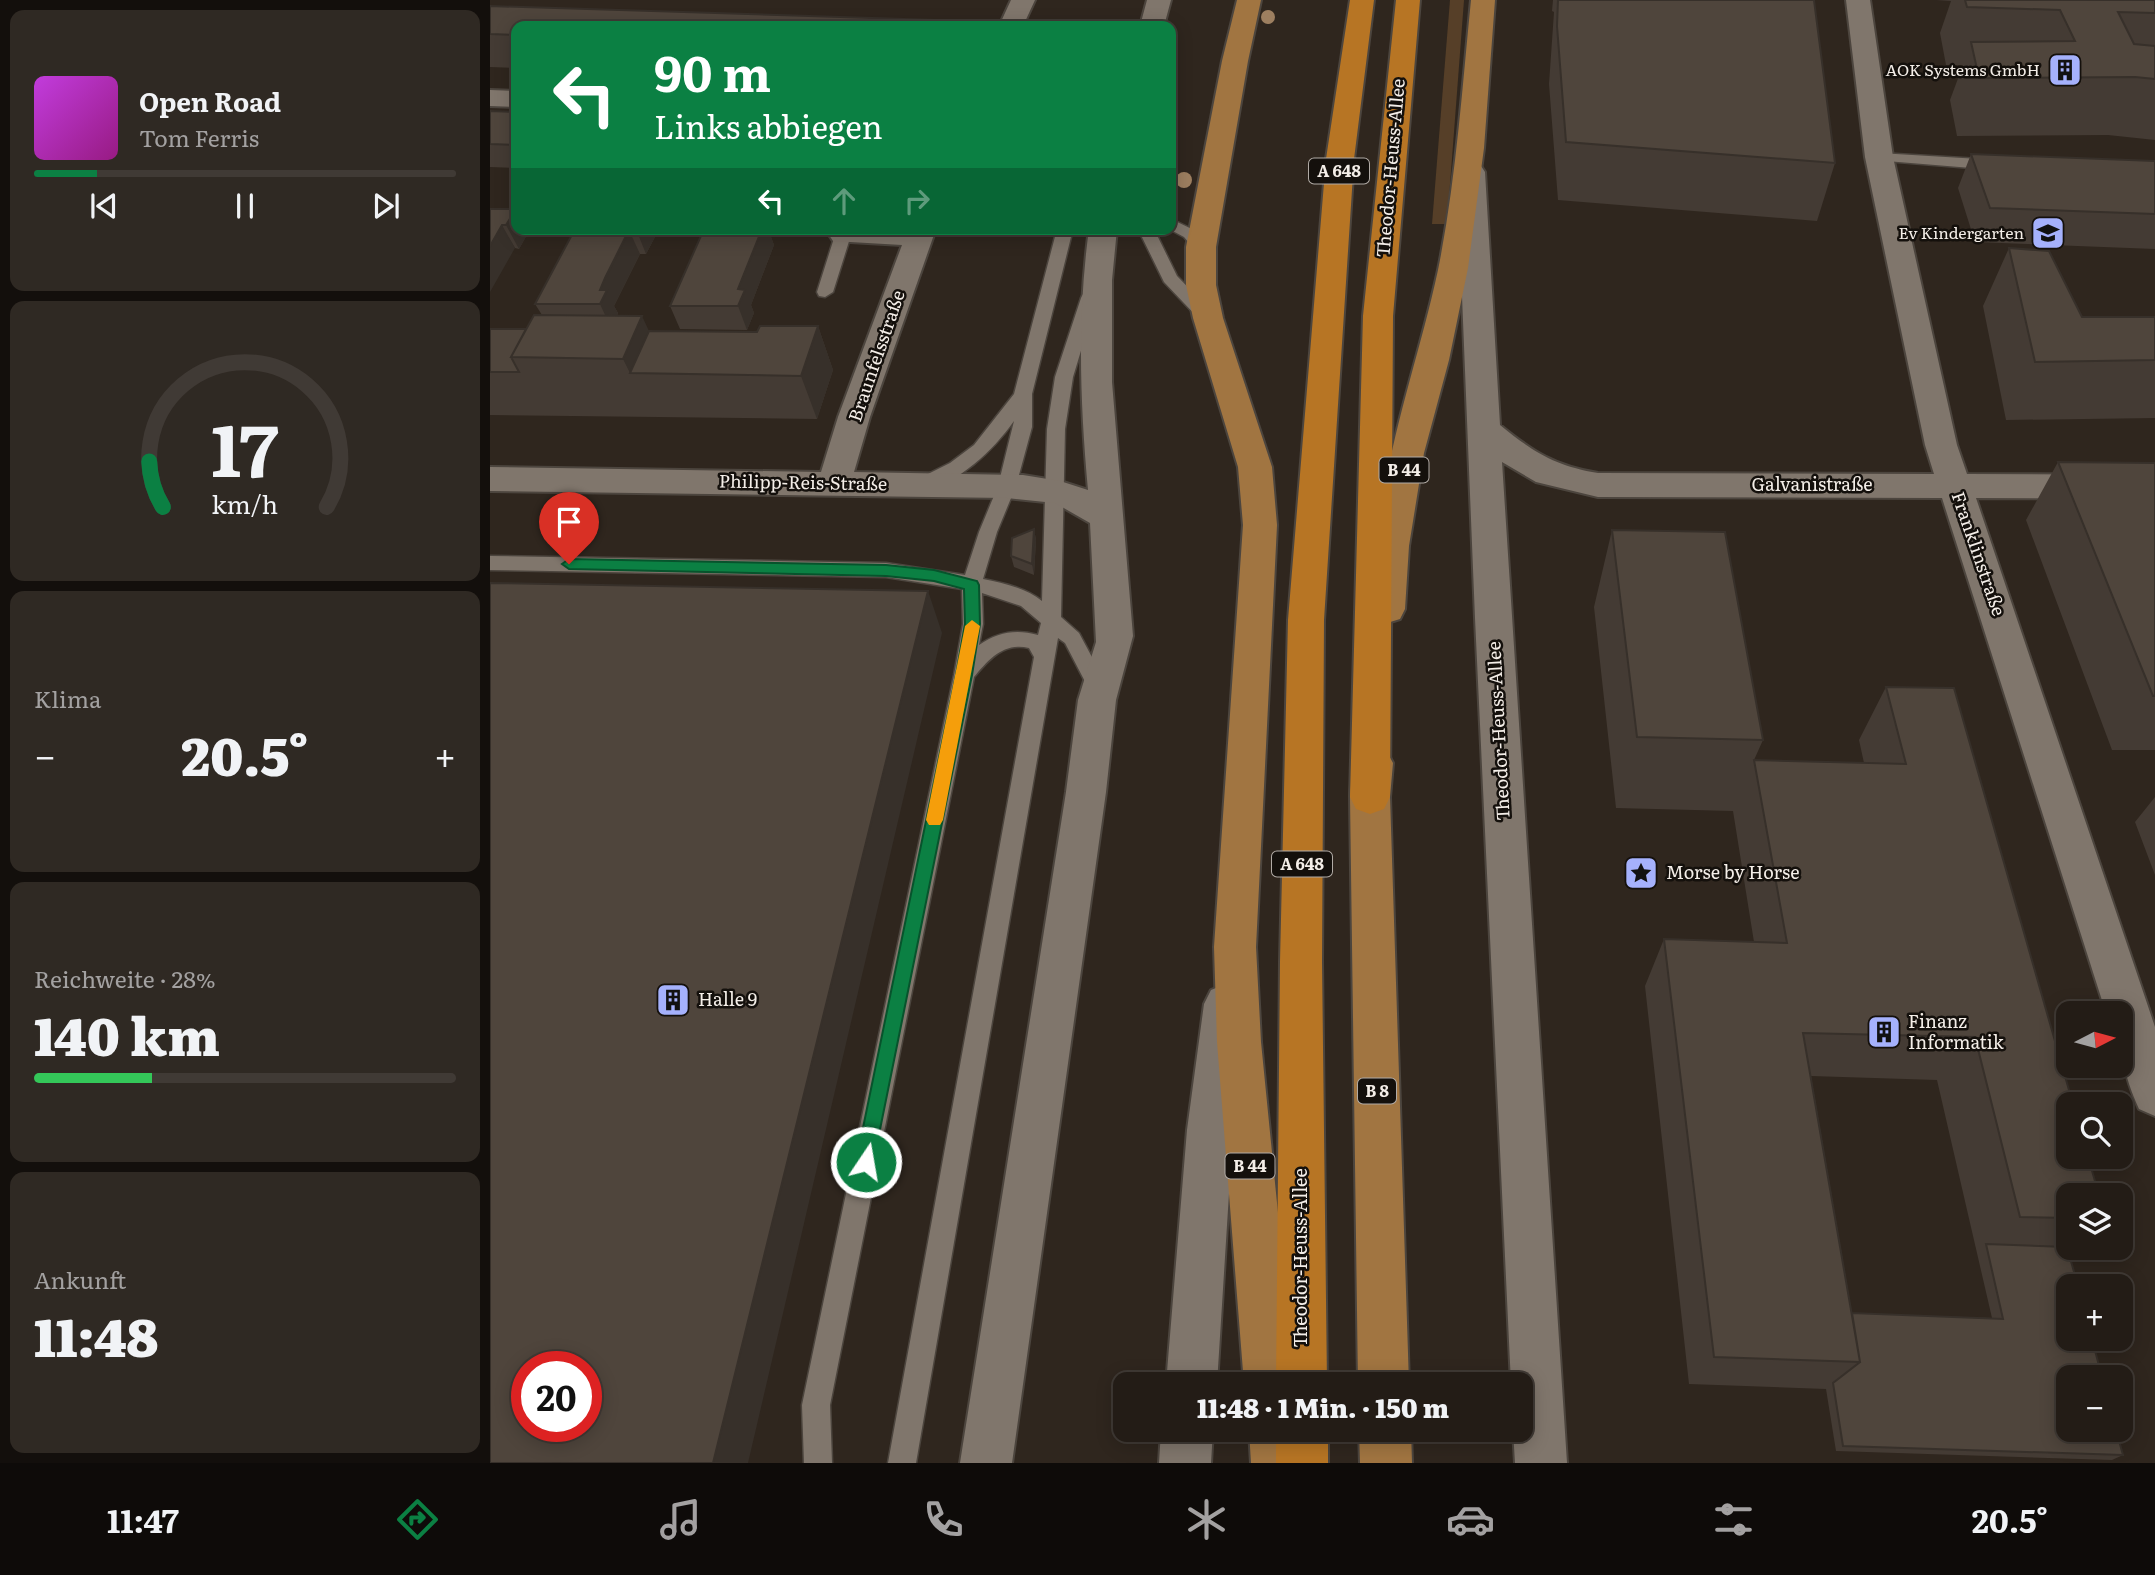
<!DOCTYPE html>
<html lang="de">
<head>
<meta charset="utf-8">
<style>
  :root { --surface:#231c16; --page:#2f2923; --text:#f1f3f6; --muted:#a3a1a1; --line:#403a35; --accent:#0b8043 }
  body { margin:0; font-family:Literata,serif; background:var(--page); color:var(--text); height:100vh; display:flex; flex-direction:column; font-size:26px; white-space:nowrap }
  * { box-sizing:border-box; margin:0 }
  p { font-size:23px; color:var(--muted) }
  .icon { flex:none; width:38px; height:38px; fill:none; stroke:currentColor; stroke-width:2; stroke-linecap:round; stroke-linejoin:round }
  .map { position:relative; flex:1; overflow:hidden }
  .panel { display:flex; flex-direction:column; gap:10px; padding:10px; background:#130f0c; width:490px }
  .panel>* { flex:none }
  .hud { position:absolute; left:21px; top:21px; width:665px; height:214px; border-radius:14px; box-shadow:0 4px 18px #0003,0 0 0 2px var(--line); background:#0b8043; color:#fff; overflow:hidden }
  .needle { width:46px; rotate:84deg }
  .controls { position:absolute; left:1566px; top:1001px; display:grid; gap:14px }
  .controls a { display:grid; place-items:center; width:77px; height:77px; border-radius:14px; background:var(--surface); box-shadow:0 4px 18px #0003,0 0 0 2px var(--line); font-size:35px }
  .speed { position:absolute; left:21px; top:1351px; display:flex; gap:14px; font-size:35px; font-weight:700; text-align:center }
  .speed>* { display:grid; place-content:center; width:91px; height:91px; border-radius:50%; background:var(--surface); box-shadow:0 4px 18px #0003,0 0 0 2px var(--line); line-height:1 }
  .speed .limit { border:10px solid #d22; background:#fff; color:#111 }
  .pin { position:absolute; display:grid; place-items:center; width:60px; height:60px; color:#fff; margin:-72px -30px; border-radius:50% 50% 50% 0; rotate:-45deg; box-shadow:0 0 7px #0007 }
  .pin .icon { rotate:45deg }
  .me { position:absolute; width:77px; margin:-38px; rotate:12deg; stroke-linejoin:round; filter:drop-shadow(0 0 5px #0008) }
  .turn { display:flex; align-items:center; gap:24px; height:147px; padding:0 28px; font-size:32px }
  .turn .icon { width:91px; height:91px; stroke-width:2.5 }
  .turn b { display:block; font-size:49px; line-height:60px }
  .lanes { display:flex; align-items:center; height:66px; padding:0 28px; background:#0003; justify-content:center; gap:35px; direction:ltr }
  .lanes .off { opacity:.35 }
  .big { font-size:52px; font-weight:800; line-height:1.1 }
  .panel .widget { flex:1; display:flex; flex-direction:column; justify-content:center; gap:10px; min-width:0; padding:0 24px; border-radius:14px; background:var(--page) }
  .panel .dial { align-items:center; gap:0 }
  .dial svg { height:182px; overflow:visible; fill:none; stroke:var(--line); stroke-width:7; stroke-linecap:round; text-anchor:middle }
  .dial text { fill:var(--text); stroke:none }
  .song { display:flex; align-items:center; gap:21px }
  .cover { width:84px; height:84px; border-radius:10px; background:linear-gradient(135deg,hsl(290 70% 55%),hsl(310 70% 35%)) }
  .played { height:7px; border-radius:4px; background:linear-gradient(90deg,var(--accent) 15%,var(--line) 15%) }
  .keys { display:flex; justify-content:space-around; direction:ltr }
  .heat { display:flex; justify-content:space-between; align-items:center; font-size:38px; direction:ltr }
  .charge { height:10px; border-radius:5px; background:linear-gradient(90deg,#34c759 28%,var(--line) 0) }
  .trip { position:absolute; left:623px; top:1372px; width:420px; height:70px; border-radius:14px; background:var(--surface); box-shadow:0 4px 18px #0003,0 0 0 2px var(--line); font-weight:800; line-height:70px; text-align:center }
  .tab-bar { display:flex; height:112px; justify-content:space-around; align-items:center; background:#0e0b09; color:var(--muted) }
  .tab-bar .icon { width:49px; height:49px }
  .tab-bar .active { color:var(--accent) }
  .tab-bar b { font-size:32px; color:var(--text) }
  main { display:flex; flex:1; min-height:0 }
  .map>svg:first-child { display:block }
</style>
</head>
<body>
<main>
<section class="panel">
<div class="widget">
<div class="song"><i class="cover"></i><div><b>Open Road</b><p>Tom Ferris</p></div></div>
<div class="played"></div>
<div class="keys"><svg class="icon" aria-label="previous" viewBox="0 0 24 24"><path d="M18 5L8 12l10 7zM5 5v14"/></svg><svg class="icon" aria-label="pause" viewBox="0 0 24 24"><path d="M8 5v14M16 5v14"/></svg><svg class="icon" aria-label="next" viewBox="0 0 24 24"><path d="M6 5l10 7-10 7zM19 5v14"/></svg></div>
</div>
<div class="widget dial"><svg viewBox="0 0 100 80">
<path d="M14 69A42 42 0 1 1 86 69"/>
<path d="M14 69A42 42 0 0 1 8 49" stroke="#0b8043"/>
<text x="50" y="56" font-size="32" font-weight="700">17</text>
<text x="50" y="72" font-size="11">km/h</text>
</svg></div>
<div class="widget"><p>Klima</p>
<div class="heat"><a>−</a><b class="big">20.5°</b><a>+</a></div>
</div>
<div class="widget"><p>Reichweite · 28%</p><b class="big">140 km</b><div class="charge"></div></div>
<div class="widget"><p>Ankunft</p><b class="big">11:48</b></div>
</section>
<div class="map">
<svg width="1665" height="1463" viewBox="0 0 1665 1463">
  <rect width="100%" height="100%" fill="#2f261e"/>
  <path fill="#563f28" d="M960,0H974L957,224H942Z"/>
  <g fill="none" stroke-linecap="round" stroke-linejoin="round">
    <defs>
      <path id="service" d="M1389,153L1506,160L1514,165L1506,170L1384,160L1382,157Z
        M681,219L706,231L719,247L717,250H705L694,237L679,229Z
        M567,229H583L542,394V427L526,486L507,532L493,579C513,583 536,588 552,601L557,429L565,377L591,298L593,294H605L607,298L583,377L575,429L571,617L589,633L619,689L616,695L609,697L602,695L575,643L568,638L426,1463H398L544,657L539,648C514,642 499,659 484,677L340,1405L342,1463H314L312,1405L464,675L473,624L472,589L396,577L0,570V556L396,563L475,575L489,532L508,486L524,421C502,452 470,481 433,492L426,490L424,485L426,480L460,463L484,445L524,394ZM492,593L531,606L551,623L548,635C526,629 508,632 489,645L493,624Z
        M648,229H664L687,276L724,314L726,318L724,322H712L674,282Z
        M353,230L361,235L343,292L335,297L329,296L327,292L345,235Z"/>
      <path id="minor" d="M521,0H545L533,26H509Z
        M657,0H681L674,26H650Z
        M1356,0H1380L1403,157L1467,445L1477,474L1665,475V499L1486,498L1665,1027V1116L1649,1109C1632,1071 1631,1054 1631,1013H1616L1452,498L1108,497L1046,482L1012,462L1077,1463H1025L1023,1430H1031V1384H1021L985,618L967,172L971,166L981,164L991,166L995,172L1010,425C1043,452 1065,466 1108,473L1444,474L1435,445L1375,157Z
        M0,90L26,91V107L0,106Z
        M342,229H446L380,417L364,472L533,475L570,481L598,490C590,402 587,317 599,229H627L622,280V382L643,636L626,700L616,792L522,1463H470L576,792L588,700L606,642L600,523L565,503L517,498L0,491V467L331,472L348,417L412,245L343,241L339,235Z
        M736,984L751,990L758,1004L743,1130L727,1384H676L697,1130L714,1004L721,990Z
        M671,1430H723L721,1463H669Z"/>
      <path id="primary" d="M747,0H771L758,61L726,247V285L733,318L782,467L787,525L766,947L771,1042L805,1384H754L727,1042L724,947L753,525L748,467L703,318L696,285V247L732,61Z
        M981,0H1005L994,148L978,268L959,360L934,453L919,546L915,609L910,619L897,623L884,619C872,596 889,521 894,493C906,418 932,345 948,270C966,181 972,90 981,0Z
        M883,747L897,752L903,763L900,797L919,1384H868L860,797L863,763L869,752Z
        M759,1430H811L813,1463H761Z
        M869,1430H921L922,1463H870Z"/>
      <path id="motorway" d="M860,0H884L864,159L834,620L832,962L837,1384H786L790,962L798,620L836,159Z
        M906,0H930L903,316L900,797L894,809L880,814L866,809L860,797L873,316Z
        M786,1430H838V1463H786Z"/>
    </defs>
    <use href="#service" stroke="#4c453e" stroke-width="3"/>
    <use href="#minor" stroke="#4c453e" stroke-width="4"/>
    <use href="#primary" stroke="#4c453e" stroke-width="4"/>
    <use href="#motorway" stroke="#4c453e" stroke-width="4"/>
    <use href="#service" fill="#80766c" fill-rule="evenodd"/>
    <use href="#minor" fill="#80766c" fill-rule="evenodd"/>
    <use href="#primary" fill="#a17541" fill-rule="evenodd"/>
    <use href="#motorway" fill="#b77524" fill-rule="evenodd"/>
  </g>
  <g fill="#9d7f60">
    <circle cx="778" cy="17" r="7"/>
    <circle cx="694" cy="180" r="8"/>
  </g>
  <path fill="#443b34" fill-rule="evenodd" d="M1063,0H1324L1345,163L1327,221L1068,200L1059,84L1064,12L1062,11Z
    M1446,0H1665V140L1618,135L1467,136L1460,100L1473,65H1456L1450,33L1461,1Z
    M0,6L445,20L447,26H26V68L0,67Z
    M0,111L26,112V168L0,167Z
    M1481,154L1665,161V249L1485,242L1468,188Z
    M0,209H26V229H36L38,233L29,249L25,248Z
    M85,229H161L165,237L156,254H150L124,306L128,313L127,316L159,331L267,332L328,326L343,370L327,419L0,415V329H36L52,315L45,304Z
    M214,229H278L284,245L261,305L264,313L257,330L190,329L180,306Z
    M1519,248L1592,317H1665V418L1516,420L1493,306Z
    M1568,462L1665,463V750H1622L1536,520Z
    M544,529L546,540L544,575L524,567L521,556Z
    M1122,530L1273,740L1264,760L1374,763L1369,740L1396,687L1578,1195V1246L1577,1247L1633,1455L1622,1460L1346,1451L1336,1389L1199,1384L1155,986L1174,939L1264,942L1243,811L1126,808L1104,607ZM1321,1076L1447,1080L1502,1318L1362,1313Z
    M1665,797V875L1645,822Z"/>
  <path fill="#37302a" d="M26,209V229H36L38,233L29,249L16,225Z
    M12,225L25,248L0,292V246Z
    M146,229H161L165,237L156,254Z
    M272,229H278L284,245L261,305L264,313L257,330L248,306V289Z
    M139,230L150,254L124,306L128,313L121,328L110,304V290Z
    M152,316L179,374L140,373L133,359Z
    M328,326L343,370L327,419L311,376Z
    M544,529L546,540L544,575L542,564Z
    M438,591L452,633L258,1463H223Z"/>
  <path fill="#4f453c" stroke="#37302a" stroke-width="2" fill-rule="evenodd" d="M1068,0H1324L1345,163L1076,142L1067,26Z
    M1475,0H1665V13L1628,12L1644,44L1665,46V79L1645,77L1489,78L1481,42L1585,41L1570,10L1477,7Z
    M0,6L445,20L443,26H26V35L0,34Z
    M0,111L26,112V145L0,144Z
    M1481,154L1665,161V214L1500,208Z
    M0,209H26L16,225H12L0,246Z
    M85,229H146L139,230L115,278L110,290H117L110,304H45Z
    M214,229H272L248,289L255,290L248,306H180Z
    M1519,248L1559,251L1592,317H1665V360L1545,362Z
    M44,315L152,316L133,359L21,357Z
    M270,326H328L311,376L140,373L159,331L267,332Z
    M0,329H36L21,357L29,372H0Z
    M1568,462L1665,463V696H1663Z
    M544,529L542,564L521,556L522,538Z
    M1122,530L1235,532L1273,740L1147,737Z
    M0,583L438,591L223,1463H0ZM37,1367H96V1426H37Z
    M1396,687L1464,688L1583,1104H1578V1157H1598L1609,1195H1578V1218L1530,1217L1485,1037L1313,1033L1370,1362L1224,1357L1174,939L1297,943L1264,760L1416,764Z
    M1496,1244L1577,1247L1588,1286H1578V1339H1602L1612,1377H1578V1430H1626L1633,1455L1353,1446L1343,1383L1370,1362L1362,1313L1513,1319Z"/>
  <path fill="#0b8043" stroke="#07532c" stroke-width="2" d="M79,559L396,565L444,570L487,581L489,585L490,624L482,675L382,1169L376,1171L369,1169L366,1162L466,675L475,624L474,589L444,581L396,576L79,569L72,564Z"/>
  <path fill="#f59e0b" d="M482,620L490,626L453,820L450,825H439L436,820L475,626Z"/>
  <defs>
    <symbol id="building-square" viewBox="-11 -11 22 22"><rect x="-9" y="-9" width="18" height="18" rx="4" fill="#a5b1fc" stroke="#14100c"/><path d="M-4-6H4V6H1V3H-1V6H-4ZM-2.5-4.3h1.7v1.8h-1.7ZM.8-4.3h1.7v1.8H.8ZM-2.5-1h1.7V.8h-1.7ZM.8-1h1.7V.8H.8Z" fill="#111"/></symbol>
    <symbol id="school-square" viewBox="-11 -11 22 22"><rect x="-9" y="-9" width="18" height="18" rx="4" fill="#a5b1fc" stroke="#14100c"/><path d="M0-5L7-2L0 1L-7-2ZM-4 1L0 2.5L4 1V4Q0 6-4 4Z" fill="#111"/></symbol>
    <symbol id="sight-square" viewBox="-11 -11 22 22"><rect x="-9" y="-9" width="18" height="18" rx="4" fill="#a5b1fc" stroke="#14100c"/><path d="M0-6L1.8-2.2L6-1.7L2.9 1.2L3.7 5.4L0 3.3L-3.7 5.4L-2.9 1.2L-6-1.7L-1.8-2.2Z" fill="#111"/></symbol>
  </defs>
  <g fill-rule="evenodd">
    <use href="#building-square" x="1556" y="51" width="38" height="38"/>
    <use href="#school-square" x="1539" y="214" width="38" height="38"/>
    <use href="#sight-square" x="1132" y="854" width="38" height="38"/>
    <use href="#building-square" x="164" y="981" width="38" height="38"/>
    <use href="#building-square" x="1375" y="1013" width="38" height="38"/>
  </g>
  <g text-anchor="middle" stroke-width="5" stroke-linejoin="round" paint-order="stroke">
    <g font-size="16" fill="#f4eee8" stroke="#14100c" text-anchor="end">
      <text x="1550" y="76">AOK Systems GmbH</text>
      <text x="1534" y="239">Ev Kindergarten</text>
    </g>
    <g fill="#14100c" stroke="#b1aba6" stroke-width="2">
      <rect x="819" y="158.5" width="60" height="25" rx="5"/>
      <rect x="889.5" y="457.5" width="49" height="25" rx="5"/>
      <rect x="782" y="851.5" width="60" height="25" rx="5"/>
      <rect x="868" y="1078.5" width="38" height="25" rx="5"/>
      <rect x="735.5" y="1153.5" width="49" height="25" rx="5"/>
    </g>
    <g font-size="16" font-weight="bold" fill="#f4eee8">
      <text x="849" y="177">A 648</text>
      <text x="914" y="476">B 44</text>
      <text x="812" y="870">A 648</text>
      <text x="887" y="1097">B 8</text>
      <text x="760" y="1172">B 44</text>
    </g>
    <g font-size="18" fill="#f4eee8" stroke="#14100c">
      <text transform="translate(901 168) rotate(-85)" y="6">Theodor-Heuss-Allee</text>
      <text transform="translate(387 356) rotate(-71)" y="6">Braunfelsstraße</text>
      <text transform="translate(313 483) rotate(1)" y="6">Philipp-Reis-Straße</text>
      <text x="1322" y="491">Galvanistraße</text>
      <text transform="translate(1488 554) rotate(71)" y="6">Franklinstraße</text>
      <text transform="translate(1009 731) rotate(-93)" y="6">Theodor-Heuss-Allee</text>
      <text transform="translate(811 1258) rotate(-90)" y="6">Theodor-Heuss-Allee</text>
    </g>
    <g font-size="18" fill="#f4eee8" stroke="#14100c" text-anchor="start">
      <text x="1176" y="879">Morse by Horse</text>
      <text x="208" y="1006">Halle 9</text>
      <text x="1418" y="1028">Finanz<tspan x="1418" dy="21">Informatik</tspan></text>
    </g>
  </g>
</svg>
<div class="controls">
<a><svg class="needle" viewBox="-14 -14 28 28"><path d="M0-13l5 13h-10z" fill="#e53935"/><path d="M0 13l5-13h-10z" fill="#a3a1a1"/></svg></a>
<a><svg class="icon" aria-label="search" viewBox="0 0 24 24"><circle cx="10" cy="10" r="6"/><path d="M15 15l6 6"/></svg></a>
<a><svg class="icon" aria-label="layers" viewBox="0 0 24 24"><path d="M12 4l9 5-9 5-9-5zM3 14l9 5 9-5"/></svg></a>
<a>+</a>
<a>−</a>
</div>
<div class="speed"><div class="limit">20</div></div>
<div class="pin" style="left:79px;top:564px;background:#d93025"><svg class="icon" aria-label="arrive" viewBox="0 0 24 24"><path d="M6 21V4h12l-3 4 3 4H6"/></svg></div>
<svg class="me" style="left:376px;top:1162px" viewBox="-20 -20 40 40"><circle r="17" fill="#0b8043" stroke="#fff" stroke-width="3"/><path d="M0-11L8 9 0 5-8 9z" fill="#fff"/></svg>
<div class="trip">11:48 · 1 Min. · 150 m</div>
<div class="hud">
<div class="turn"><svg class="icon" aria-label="left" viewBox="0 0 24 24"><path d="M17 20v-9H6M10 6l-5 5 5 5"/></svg><div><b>90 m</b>Links abbiegen</div></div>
<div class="lanes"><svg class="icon" aria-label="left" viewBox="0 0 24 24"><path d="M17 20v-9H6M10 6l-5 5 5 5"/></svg><svg class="icon off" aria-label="ahead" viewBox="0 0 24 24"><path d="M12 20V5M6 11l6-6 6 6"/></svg><svg class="icon off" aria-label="right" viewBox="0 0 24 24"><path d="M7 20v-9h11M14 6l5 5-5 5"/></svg></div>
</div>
</div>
</main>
<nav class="tab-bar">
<b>11:47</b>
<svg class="icon active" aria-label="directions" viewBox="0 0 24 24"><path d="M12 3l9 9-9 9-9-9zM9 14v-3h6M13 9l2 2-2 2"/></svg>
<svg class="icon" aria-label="music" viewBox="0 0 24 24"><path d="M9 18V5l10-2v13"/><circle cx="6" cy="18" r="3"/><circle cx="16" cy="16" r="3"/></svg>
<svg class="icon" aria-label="phone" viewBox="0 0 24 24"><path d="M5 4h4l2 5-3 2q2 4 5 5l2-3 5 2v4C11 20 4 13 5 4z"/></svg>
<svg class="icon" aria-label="climate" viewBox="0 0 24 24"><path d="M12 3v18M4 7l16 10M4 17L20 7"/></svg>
<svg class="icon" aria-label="car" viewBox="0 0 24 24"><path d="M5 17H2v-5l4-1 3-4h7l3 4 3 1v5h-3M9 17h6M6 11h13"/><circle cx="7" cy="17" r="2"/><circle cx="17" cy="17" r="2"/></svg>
<svg class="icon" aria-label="filters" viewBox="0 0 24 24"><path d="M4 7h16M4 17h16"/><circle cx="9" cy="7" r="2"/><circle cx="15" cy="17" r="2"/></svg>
<b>20.5°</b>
</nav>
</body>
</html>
